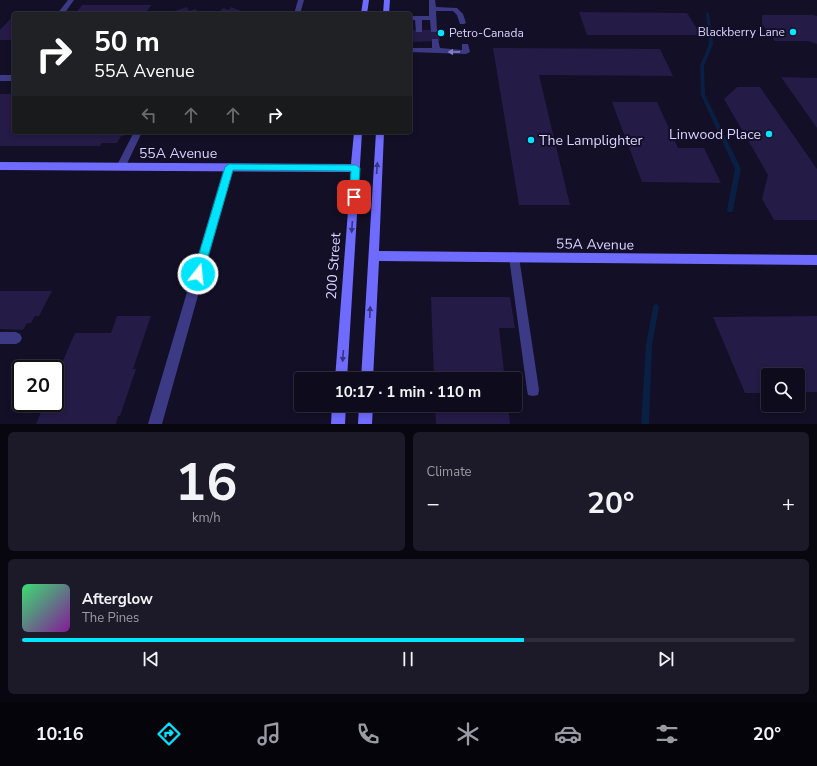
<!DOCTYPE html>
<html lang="en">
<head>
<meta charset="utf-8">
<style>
  :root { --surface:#0e0b1c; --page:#1c1929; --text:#f1f3f6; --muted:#9b9ba3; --line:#2e2b3b; --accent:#00e5ff }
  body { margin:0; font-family:"Nunito Sans",sans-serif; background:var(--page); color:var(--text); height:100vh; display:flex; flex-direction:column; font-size:15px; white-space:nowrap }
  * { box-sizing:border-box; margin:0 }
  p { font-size:13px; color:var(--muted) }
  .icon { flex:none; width:22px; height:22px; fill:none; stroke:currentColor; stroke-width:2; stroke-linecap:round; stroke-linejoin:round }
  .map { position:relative; height:424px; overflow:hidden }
  .sheet { display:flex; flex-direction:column; gap:8px; padding:8px; background:#08060f; flex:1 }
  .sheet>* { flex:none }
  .banner { position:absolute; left:12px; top:12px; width:400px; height:122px; border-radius:4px; box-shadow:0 2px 6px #0003,0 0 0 1px var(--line); background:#202124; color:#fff; overflow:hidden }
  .fabs { position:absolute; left:761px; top:368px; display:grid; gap:8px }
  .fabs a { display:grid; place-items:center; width:44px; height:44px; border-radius:4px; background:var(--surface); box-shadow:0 2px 6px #0003,0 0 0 1px var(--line); font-size:20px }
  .speed { position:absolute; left:12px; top:360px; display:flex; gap:8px; font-size:20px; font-weight:700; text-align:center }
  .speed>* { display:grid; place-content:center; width:52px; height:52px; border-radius:50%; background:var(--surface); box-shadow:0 2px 6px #0003,0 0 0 1px var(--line); line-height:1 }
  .speed .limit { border:2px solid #111; border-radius:6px; background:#fff; color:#111 }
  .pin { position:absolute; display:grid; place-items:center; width:34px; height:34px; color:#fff; margin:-17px; border-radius:8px; box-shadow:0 2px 6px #0006 }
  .me { position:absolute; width:44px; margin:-22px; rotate:16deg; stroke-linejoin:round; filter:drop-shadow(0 0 3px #0008) }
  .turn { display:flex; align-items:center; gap:14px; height:84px; padding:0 16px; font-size:18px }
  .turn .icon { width:52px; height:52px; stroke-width:2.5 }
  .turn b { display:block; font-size:28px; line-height:34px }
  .lanes { display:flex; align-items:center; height:38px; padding:0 16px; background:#0003; justify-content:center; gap:20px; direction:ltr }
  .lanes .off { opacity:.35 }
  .big { font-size:30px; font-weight:700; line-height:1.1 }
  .sheet .widget { flex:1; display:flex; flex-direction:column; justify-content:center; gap:6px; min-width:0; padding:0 14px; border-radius:6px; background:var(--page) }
  .sheet .dial { align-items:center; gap:0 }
  .dial b { font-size:52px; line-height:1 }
  .song { display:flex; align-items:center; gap:12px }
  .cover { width:48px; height:48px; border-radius:6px; background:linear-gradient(135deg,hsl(140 70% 55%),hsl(290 70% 35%)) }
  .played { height:4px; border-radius:2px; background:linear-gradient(90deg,var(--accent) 65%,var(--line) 65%) }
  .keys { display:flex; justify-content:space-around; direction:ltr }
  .heat { display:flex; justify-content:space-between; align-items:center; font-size:22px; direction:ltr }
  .sheet .tiles { flex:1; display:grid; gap:8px; grid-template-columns:1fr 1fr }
  .widget:last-child { grid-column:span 2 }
  .trip { position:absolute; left:294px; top:372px; width:228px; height:40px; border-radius:4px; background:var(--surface); box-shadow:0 2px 6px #0003,0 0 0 1px var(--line); font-weight:700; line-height:40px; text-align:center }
  .tabs { display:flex; height:64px; justify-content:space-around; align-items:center; background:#06040b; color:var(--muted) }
  .tabs .icon { width:28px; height:28px }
  .tabs .current { color:var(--accent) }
  .tabs b { font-size:18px; color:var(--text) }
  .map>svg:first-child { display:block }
</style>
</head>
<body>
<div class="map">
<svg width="817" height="424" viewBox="0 0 817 424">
  <rect width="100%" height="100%" fill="#130f26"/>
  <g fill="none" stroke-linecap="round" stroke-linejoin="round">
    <path fill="#0a1f44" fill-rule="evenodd" d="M706,12L709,13L713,44L704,66L705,95L741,169L733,210L732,212H728L727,210L735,169L701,95L700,66L709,44Z
      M656,304L658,305L659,307L652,345L649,424H641L646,345L653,307L654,305Z"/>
  </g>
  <path fill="#241b47" d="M82,5H151L145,14H75Z
    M187,7L189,11L196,9L198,14H165Z
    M231,7L249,14H214L224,8L228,10Z
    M579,12L687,13L701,35H587Z
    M14,15V40H0V30Z
    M762,15H813L817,16V44L808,41H775L762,24Z
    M410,30H439L440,41L410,42Z
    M493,48L660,49L673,76L539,75L570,205H519Z
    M781,77L817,78V128Z
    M737,87H760L817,169V220H774L762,199L768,175L724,99Z
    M0,94H14V132H126L124,136H121L117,143H102L100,146H0Z
    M612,102H657L678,148H704L721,183L642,182Z
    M0,291H52L39,316H35L31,323H27L23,330L0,329Z
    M431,297H510L515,328H499L505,379H434Z
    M117,316H151L133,369H136L120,416H118L116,424H36L45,403H55V379L75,333H111Z
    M817,316V392H798V375H768V393H745L713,317Z
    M435,405H508L510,424H436Z"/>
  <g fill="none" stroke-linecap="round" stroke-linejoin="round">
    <path fill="#3d3a85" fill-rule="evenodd" d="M68,0H74L64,14H57Z
      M298,0H304L300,14H294Z
      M429,0H435L436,7L457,8L463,14L466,23L464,24H460L457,15L453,11H436L437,32H431L430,20H422V32H416L415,20H410V16H429Z
      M432,39H438L440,48L462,50V44H468L470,52L466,54L410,52V48H432Z
      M0,75H14V81H0Z
      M134,132H142L124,170H118L116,167Z
      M229,163L234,167L162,424H148L224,167Z
      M514,252L518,254L519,257L539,390L538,395L533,396L528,395L527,390L509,257L510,254Z
      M0,332H16L20,334L22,338L20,342L16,344H0Z"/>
    <path fill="#6f6bff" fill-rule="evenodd" d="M363,0H369L367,14H361Z
      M384,0H390L389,14H383Z
      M354,132H362L347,379H335L351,172L0,170V162L351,164Z
      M376,132H384L379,251L817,255V265L379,261L373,379H361Z
      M332,405H346L345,424H331Z
      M359,405H373L372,424H358Z"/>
  </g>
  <defs><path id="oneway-solid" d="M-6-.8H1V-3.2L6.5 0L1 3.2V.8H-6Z"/></defs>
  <use fill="#837fbc" href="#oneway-solid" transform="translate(454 52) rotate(179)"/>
  <g fill="#38347d">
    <use href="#oneway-solid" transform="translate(377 168) rotate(-86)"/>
    <use href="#oneway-solid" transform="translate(352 227) rotate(94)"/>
    <use href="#oneway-solid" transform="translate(370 312) rotate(-87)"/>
    <use href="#oneway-solid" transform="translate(343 356) rotate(94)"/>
  </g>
  <path fill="#00e5ff" stroke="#0095a6" d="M229,164L356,165L360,168L358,197L354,201L349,197L351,171L233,170L203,274L202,277L198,278L195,277L193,274L225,167Z"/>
  <g fill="#00e5ff" stroke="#130f26" stroke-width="1.5">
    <circle cx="793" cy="32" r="4"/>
    <circle cx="441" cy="33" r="4"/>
    <circle cx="769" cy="134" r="4"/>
    <circle cx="531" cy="140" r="4"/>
  </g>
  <g text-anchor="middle" stroke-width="4" stroke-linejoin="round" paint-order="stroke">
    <g font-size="12" fill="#d9d4ff" stroke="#130f26" text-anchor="end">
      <text x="785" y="36">Blackberry Lane</text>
      <text x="449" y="37" text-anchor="start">Petro-Canada</text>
    </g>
    <g font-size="14" fill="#d9d4ff" stroke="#130f26" text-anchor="end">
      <text x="761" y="139">Linwood Place</text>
      <text x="539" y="145" text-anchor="start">The Lamplighter</text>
    </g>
    <g font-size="14" fill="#d9d4ff" stroke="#130f26">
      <text x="178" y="158">55A Avenue</text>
      <text transform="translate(595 244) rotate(1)" y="5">55A Avenue</text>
      <text transform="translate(333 266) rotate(-86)" y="5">200 Street</text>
    </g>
  </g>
</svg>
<div class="fabs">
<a><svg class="icon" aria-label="search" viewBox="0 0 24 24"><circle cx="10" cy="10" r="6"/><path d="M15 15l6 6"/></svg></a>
</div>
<div class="speed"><div class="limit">20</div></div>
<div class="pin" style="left:354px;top:197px;background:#d93025"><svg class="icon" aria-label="arrive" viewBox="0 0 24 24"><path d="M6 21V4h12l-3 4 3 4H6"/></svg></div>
<svg class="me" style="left:198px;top:274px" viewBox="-20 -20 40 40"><circle r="17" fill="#00e5ff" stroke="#fff" stroke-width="3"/><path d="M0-11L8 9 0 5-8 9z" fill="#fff"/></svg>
<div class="trip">10:17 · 1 min · 110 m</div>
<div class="banner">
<div class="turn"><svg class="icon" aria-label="right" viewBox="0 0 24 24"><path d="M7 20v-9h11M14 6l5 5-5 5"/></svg><div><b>50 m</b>55A Avenue</div></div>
<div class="lanes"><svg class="icon off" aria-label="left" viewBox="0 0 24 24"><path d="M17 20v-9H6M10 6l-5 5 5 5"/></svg><svg class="icon off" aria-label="ahead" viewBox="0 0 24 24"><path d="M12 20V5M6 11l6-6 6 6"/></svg><svg class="icon off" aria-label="ahead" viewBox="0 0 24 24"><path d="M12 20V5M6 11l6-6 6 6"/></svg><svg class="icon" aria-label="right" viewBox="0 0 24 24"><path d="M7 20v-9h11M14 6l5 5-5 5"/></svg></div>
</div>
</div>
<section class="sheet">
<div class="tiles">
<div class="widget dial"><b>16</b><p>km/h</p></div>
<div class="widget"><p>Climate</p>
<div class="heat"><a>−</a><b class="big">20°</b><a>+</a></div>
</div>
<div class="widget">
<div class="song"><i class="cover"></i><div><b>Afterglow</b><p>The Pines</p></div></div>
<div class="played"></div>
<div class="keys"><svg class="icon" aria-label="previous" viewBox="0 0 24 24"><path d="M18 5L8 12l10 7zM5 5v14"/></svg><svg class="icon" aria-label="pause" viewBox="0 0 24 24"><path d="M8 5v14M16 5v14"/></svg><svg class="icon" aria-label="next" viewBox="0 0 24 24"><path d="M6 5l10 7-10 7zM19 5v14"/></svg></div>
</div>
</div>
</section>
<nav class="tabs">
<b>10:16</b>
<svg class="icon current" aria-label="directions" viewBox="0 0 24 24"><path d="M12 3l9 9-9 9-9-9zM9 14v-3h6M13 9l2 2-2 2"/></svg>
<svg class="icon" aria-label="music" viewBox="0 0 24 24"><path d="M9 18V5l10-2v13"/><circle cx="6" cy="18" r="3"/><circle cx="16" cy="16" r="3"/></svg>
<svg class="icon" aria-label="phone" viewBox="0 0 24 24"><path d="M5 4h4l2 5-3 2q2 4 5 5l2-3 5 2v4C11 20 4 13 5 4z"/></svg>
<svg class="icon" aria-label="climate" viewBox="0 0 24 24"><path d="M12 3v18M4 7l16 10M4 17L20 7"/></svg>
<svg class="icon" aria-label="car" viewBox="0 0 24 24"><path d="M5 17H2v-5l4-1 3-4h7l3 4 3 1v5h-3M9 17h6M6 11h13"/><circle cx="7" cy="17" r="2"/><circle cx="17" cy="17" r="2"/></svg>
<svg class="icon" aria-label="filters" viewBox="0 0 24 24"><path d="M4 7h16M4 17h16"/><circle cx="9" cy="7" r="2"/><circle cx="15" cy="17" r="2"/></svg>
<b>20°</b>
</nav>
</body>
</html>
